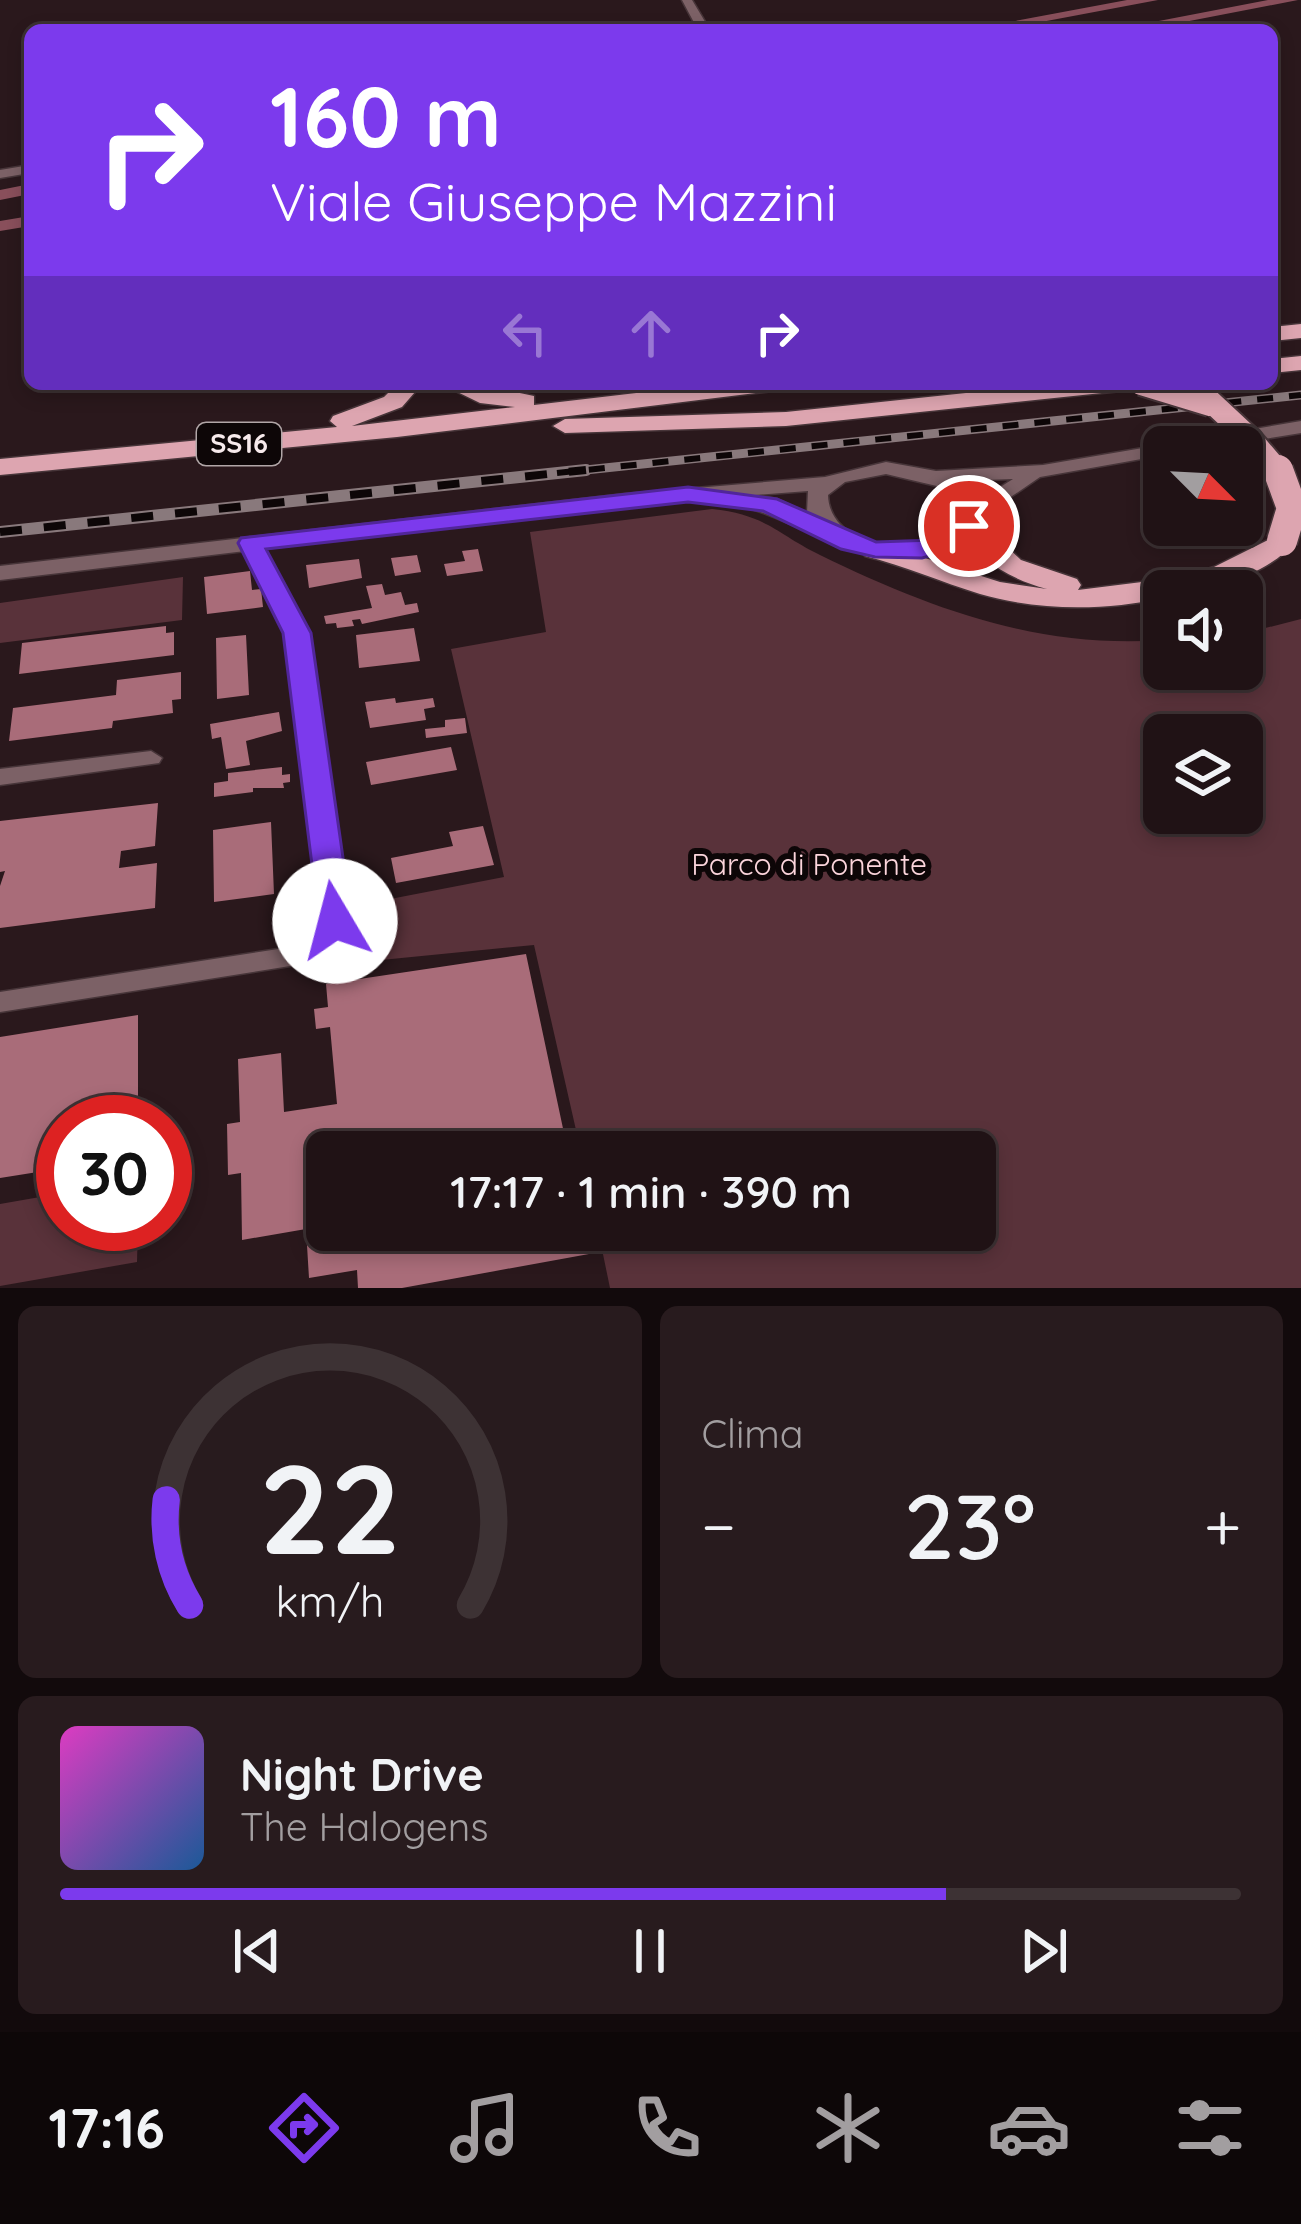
<!DOCTYPE html>
<html lang="it">
<head>
<meta charset="utf-8">
<style>
  :root { --surface:#201215; --page:#281b1e; --text:#f1f3f6; --muted:#a29ea0; --line:#3d3234; --accent:#7c3aed }
  body { margin:0; font-family:Quicksand,sans-serif; background:var(--page); color:var(--text); height:100vh; display:flex; flex-direction:column; font-size:45px; white-space:nowrap }
  * { box-sizing:border-box; margin:0 }
  p { font-size:39px; color:var(--muted) }
  .icon { flex:none; width:66px; height:66px; fill:none; stroke:currentColor; stroke-width:2; stroke-linecap:round; stroke-linejoin:round }
  .map { position:relative; height:1288px; overflow:hidden }
  .details { display:flex; flex-direction:column; gap:18px; padding:18px; background:#120a0c; flex:1 }
  .details>* { flex:none }
  .guide { position:absolute; left:24px; top:24px; width:1254px; height:366px; border-radius:18px; box-shadow:0 6px 18px #0003,0 0 0 3px var(--line); background:#7c3aed; color:#fff; overflow:hidden }
  .needle { width:78px; rotate:114deg }
  .controls { position:absolute; left:1143px; top:426px; display:grid; gap:24px }
  .controls a { display:grid; place-items:center; width:120px; height:120px; border-radius:18px; background:var(--surface); box-shadow:0 6px 18px #0003,0 0 0 3px var(--line); font-size:60px }
  .speed { position:absolute; left:36px; top:1095px; display:flex; gap:24px; font-size:60px; font-weight:700; text-align:center }
  .speed>* { display:grid; place-content:center; width:156px; height:156px; border-radius:50%; background:var(--surface); box-shadow:0 6px 18px #0003,0 0 0 3px var(--line); line-height:1 }
  .speed .limit { border:18px solid #d22; background:#fff; color:#111 }
  .pin { position:absolute; display:grid; place-items:center; width:102px; height:102px; color:#fff; margin:-51px; border:6px solid #fff; border-radius:50%; box-shadow:0 3px 12px #0007 }
  .me { position:absolute; width:132px; margin:-66px; rotate:352deg; stroke-linejoin:round; filter:drop-shadow(0 0 9px #0008) }
  .turn { display:flex; align-items:center; gap:42px; height:252px; padding:0 48px; font-size:54px }
  .turn .icon { width:156px; height:156px; stroke-width:2.5 }
  .turn b { display:block; font-size:84px; line-height:102px }
  .lanes { display:flex; align-items:center; height:114px; padding:0 48px; background:#0003; justify-content:center; gap:60px; direction:ltr }
  .lanes .off { opacity:.35 }
  .big { font-size:90px; font-weight:600; line-height:1.1 }
  .details .widget { flex:1; display:flex; flex-direction:column; justify-content:center; gap:18px; min-width:0; padding:0 42px; border-radius:18px; background:var(--page) }
  .details .dial { align-items:center; gap:0 }
  .dial svg { height:312px; overflow:visible; fill:none; stroke:var(--line); stroke-width:7; stroke-linecap:round; text-anchor:middle }
  .dial text { fill:var(--text); stroke:none }
  .song { display:flex; align-items:center; gap:36px }
  .cover { width:144px; height:144px; border-radius:18px; background:linear-gradient(135deg,hsl(310 70% 55%),hsl(210 70% 35%)) }
  .played { height:12px; border-radius:6px; background:linear-gradient(90deg,var(--accent) 75%,var(--line) 75%) }
  .keys { display:flex; justify-content:space-around; direction:ltr }
  .heat { display:flex; justify-content:space-between; align-items:center; font-size:66px; direction:ltr }
  .details .tiles { flex:1; display:grid; gap:18px; grid-template-columns:1fr 1fr }
  .widget:last-child { grid-column:span 2 }
  .trip { position:absolute; left:306px; top:1131px; width:690px; height:120px; border-radius:18px; background:var(--surface); box-shadow:0 6px 18px #0003,0 0 0 3px var(--line); font-weight:600; line-height:120px; text-align:center }
  .tabs { display:flex; height:192px; justify-content:space-around; align-items:center; background:#0d0708; color:var(--muted) }
  .tabs .icon { width:84px; height:84px }
  .tabs .selected { color:var(--accent) }
  .tabs b { font-size:54px; color:var(--text) }
  .map>svg:first-child { display:block }
</style>
</head>
<body>
<div class="map">
<svg width="1301" height="1288" viewBox="0 0 1301 1288">
  <rect width="100%" height="100%" fill="#2a181c"/>
  <path fill="#59323a" fill-rule="evenodd" d="M712,509C767,515 775,533 820,555C931,609 1039,649 1164,640V669H1242V634L1301,619V1288H610L598,1230H975V1152H581L534,945L361,962L354,906L504,877L451,649L546,632L530,532ZM1242,735V813H1164V735Z
    M183,577L182,620L0,643V603Z
    M63,1193V1224H138L137,1262L0,1286V1204Z"/>
  <g fill="none" stroke-linecap="round" stroke-linejoin="round">
    <path fill="#894f5b" fill-rule="evenodd" d="M1127,0H1158L999,30H967Z
      M1268,0H1298L1143,30H1112Z
      M30,184V194L0,200V190Z
      M30,216V226L0,231V221Z"/>
  </g>
  <path fill="#a96c79" d="M478,549L483,571L447,576L444,564L465,561L462,551Z
    M417,555L421,572L395,576L391,558Z
    M359,559L362,578L309,588L306,565Z
    M250,571L252,590L261,589L263,607L207,614L204,577Z
    M382,584L385,595L401,592L405,605L417,603L419,612L362,624L360,619L352,620L354,626L337,628L336,623L326,624L324,616L372,608L366,586Z
    M166,626V633L174,632V655L19,674L22,643Z
    M414,628L420,661L359,668L356,635Z
    M246,635L249,695L217,699L216,638Z
    M181,672V699L172,700L173,713L113,721L112,728L9,741L13,708L116,695L117,680Z
    M395,698L396,703L433,698L435,707L424,709L426,720L370,728L365,702Z
    M279,712L282,731L246,741L250,765L226,769L221,737L212,739L210,724Z
    M465,718L467,733L426,738L425,729L445,727V720Z
    M451,747L457,770L371,785L366,762Z
    M282,767V775L290,774V782L283,783L284,788H253V792L214,797V783L228,781V773Z
    M158,803L155,846L121,851L119,868L157,863L155,908L0,928V886L5,871L0,872V821Z
    M271,822L274,894L214,902L213,830Z
    M483,826L494,865L396,883L391,858L453,846L449,832Z
    M526,954L568,1152H327V1230H584L589,1254L402,1288H358L357,1270L309,1278L306,1229L242,1240L241,1173L228,1175L227,1124L240,1122L238,1059L281,1053L284,1112L337,1104L330,1027L316,1029L314,1009L328,1007L326,984Z
    M138,1015V1122H63V1168L0,1178V1037Z"/>
  <g fill="none" stroke-linecap="round" stroke-linejoin="round">
    <defs>
      <path id="minor" d="M682,0H692L710,30H698Z
        M30,165V173L0,178V170Z
        M250,537L260,543L307,633L348,921C347,950 337,955 309,963L0,1012V992L304,945L321,936L287,633L240,543Z
        M151,751L162,758L159,763L0,785V769Z"/>
      <path id="tertiary" d="M1301,421V433L1216,447H1164V455L1040,477L980,518L977,531C967,537 956,547 945,552C880,582 800,519 737,505L736,497L625,506L0,580V566L625,494L825,477L886,462L936,471L1043,465ZM886,474L941,487L958,505V523C948,530 937,540 925,543C889,553 829,539 828,495L845,482ZM1013,479L978,501L958,481ZM808,491L807,513L777,499L755,495Z"/>
      <path id="primary" d="M1301,324V338L1272,341V327Z
        M1301,356V370L1272,373V359Z
        M397,384H422L402,407L352,426L515,407L480,403L441,384C472,384 503,389 534,396V405L713,384H785L773,391L397,437L0,475V459L337,427L330,421L333,416L384,397Z
        M1052,384H1133L1121,391L786,426L565,433L553,426L565,419L786,412Z
        M969,518L979,520L1021,560L1077,579L1081,585L1078,590L1182,577L1214,567L1282,533L1296,541C1266,577 1208,591 1164,591V598C1104,611 1039,611 980,594C941,582 905,566 865,556L861,550L875,542L1000,582L1047,589C1007,578 979,560 955,526Z"/>
    </defs>
    <use href="#minor" stroke="#473539" stroke-width="3"/>
    <use href="#tertiary" stroke="#473539" stroke-width="3"/>
    <use href="#primary" stroke="#473539" stroke-width="3"/>
    <use href="#minor" fill="#7c6166" fill-rule="evenodd"/>
    <use href="#tertiary" fill="#7c6166" fill-rule="evenodd"/>
    <use href="#primary" fill="#dda5b0" fill-rule="evenodd"/>
    <defs>
      <path id="rail-far1" d="M557,473L1301,395"/>
      <path id="rail" d="M0,532L586,470"/>
    </defs>
    <use href="#rail-far1" stroke="#89797c" stroke-width="9"/>
    <use href="#rail" stroke="#89797c" stroke-width="12"/>
    <use href="#rail-far1" stroke="#0d0607" stroke-width="6" stroke-dasharray="16" stroke-linecap="butt"/>
    <use href="#rail" stroke="#0d0607" stroke-width="8" stroke-dasharray="22" stroke-linecap="butt"/>
    <defs>
      <path id="primary-bridge-far1" d="M1141,384L1210,405
        M1192,384L1251,439L1280,473"/>
      <path id="primary-bridge" d="M1278,470L1292,508L1282,541"/>
    </defs>
    <use href="#primary-bridge-far1" stroke="#473539" stroke-width="26" stroke-linecap="butt"/>
    <use href="#primary-bridge" stroke="#473539" stroke-width="33" stroke-linecap="butt"/>
    <use href="#primary-bridge-far1" stroke="#dda5b0" stroke-width="22"/>
    <use href="#primary-bridge" stroke="#dda5b0" stroke-width="30"/>
  </g>
  <path fill="#7c3aed" stroke="#51269a" stroke-width="3" d="M688,487L777,499L876,542L934,540L969,519L981,526L952,550L922,558L875,557L841,549L763,511L688,502L266,549L311,633L352,921L347,929H324L319,921L283,633L238,543L241,538Z"/>
  <g text-anchor="middle" stroke-width="12" stroke-linejoin="round" paint-order="stroke">
    <rect fill="#0d0607" stroke="#b1a6a7" stroke-width="3" x="197" y="423" width="84" height="42" rx="9"/>
    <g font-size="27" font-weight="bold" fill="#f7eaec">
      <text x="239" y="453">SS16</text>
    </g>
    <g font-size="30" fill="#fcd5dc" stroke="#0d0607">
      <text x="809" y="875">Parco di Ponente</text>
    </g>
  </g>
</svg>
<div class="controls">
<a><svg class="needle" viewBox="-14 -14 28 28"><path d="M0-13l5 13h-10z" fill="#e53935"/><path d="M0 13l5-13h-10z" fill="#a29ea0"/></svg></a>
<a><svg class="icon" aria-label="sound" viewBox="0 0 24 24"><path d="M4 9h4l5-4v14l-5-4H4zM17 9q2 3 0 6"/></svg></a>
<a><svg class="icon" aria-label="layers" viewBox="0 0 24 24"><path d="M12 4l9 5-9 5-9-5zM3 14l9 5 9-5"/></svg></a>
</div>
<div class="speed"><div class="limit">30</div></div>
<div class="pin" style="left:969px;top:526px;background:#d93025"><svg class="icon" aria-label="arrive" viewBox="0 0 24 24"><path d="M6 21V4h12l-3 4 3 4H6"/></svg></div>
<svg class="me" style="left:335px;top:921px" viewBox="-20 -20 40 40"><circle r="19" fill="#fff"/><path d="M0-13L10 11 0 6-10 11z" fill="#7c3aed"/></svg>
<div class="trip">17:17 · 1 min · 390 m</div>
<div class="guide">
<div class="turn"><svg class="icon" aria-label="right" viewBox="0 0 24 24"><path d="M7 20v-9h11M14 6l5 5-5 5"/></svg><div><b>160 m</b>Viale Giuseppe Mazzini</div></div>
<div class="lanes"><svg class="icon off" aria-label="left" viewBox="0 0 24 24"><path d="M17 20v-9H6M10 6l-5 5 5 5"/></svg><svg class="icon off" aria-label="ahead" viewBox="0 0 24 24"><path d="M12 20V5M6 11l6-6 6 6"/></svg><svg class="icon" aria-label="right" viewBox="0 0 24 24"><path d="M7 20v-9h11M14 6l5 5-5 5"/></svg></div>
</div>
</div>
<section class="details">
<div class="tiles">
<div class="widget dial"><svg viewBox="0 0 100 80">
<path d="M14 69A42 42 0 1 1 86 69"/>
<path d="M14 69A42 42 0 0 1 8 42" stroke="#7c3aed"/>
<text x="50" y="56" font-size="32" font-weight="700">22</text>
<text x="50" y="72" font-size="11">km/h</text>
</svg></div>
<div class="widget"><p>Clima</p>
<div class="heat"><a>−</a><b class="big">23°</b><a>+</a></div>
</div>
<div class="widget">
<div class="song"><i class="cover"></i><div><b>Night Drive</b><p>The Halogens</p></div></div>
<div class="played"></div>
<div class="keys"><svg class="icon" aria-label="previous" viewBox="0 0 24 24"><path d="M18 5L8 12l10 7zM5 5v14"/></svg><svg class="icon" aria-label="pause" viewBox="0 0 24 24"><path d="M8 5v14M16 5v14"/></svg><svg class="icon" aria-label="next" viewBox="0 0 24 24"><path d="M6 5l10 7-10 7zM19 5v14"/></svg></div>
</div>
</div>
</section>
<nav class="tabs">
<b>17:16</b>
<svg class="icon selected" aria-label="directions" viewBox="0 0 24 24"><path d="M12 3l9 9-9 9-9-9zM9 14v-3h6M13 9l2 2-2 2"/></svg>
<svg class="icon" aria-label="music" viewBox="0 0 24 24"><path d="M9 18V5l10-2v13"/><circle cx="6" cy="18" r="3"/><circle cx="16" cy="16" r="3"/></svg>
<svg class="icon" aria-label="phone" viewBox="0 0 24 24"><path d="M5 4h4l2 5-3 2q2 4 5 5l2-3 5 2v4C11 20 4 13 5 4z"/></svg>
<svg class="icon" aria-label="climate" viewBox="0 0 24 24"><path d="M12 3v18M4 7l16 10M4 17L20 7"/></svg>
<svg class="icon" aria-label="car" viewBox="0 0 24 24"><path d="M5 17H2v-5l4-1 3-4h7l3 4 3 1v5h-3M9 17h6M6 11h13"/><circle cx="7" cy="17" r="2"/><circle cx="17" cy="17" r="2"/></svg>
<svg class="icon" aria-label="filters" viewBox="0 0 24 24"><path d="M4 7h16M4 17h16"/><circle cx="9" cy="7" r="2"/><circle cx="15" cy="17" r="2"/></svg>
</nav>
</body>
</html>
